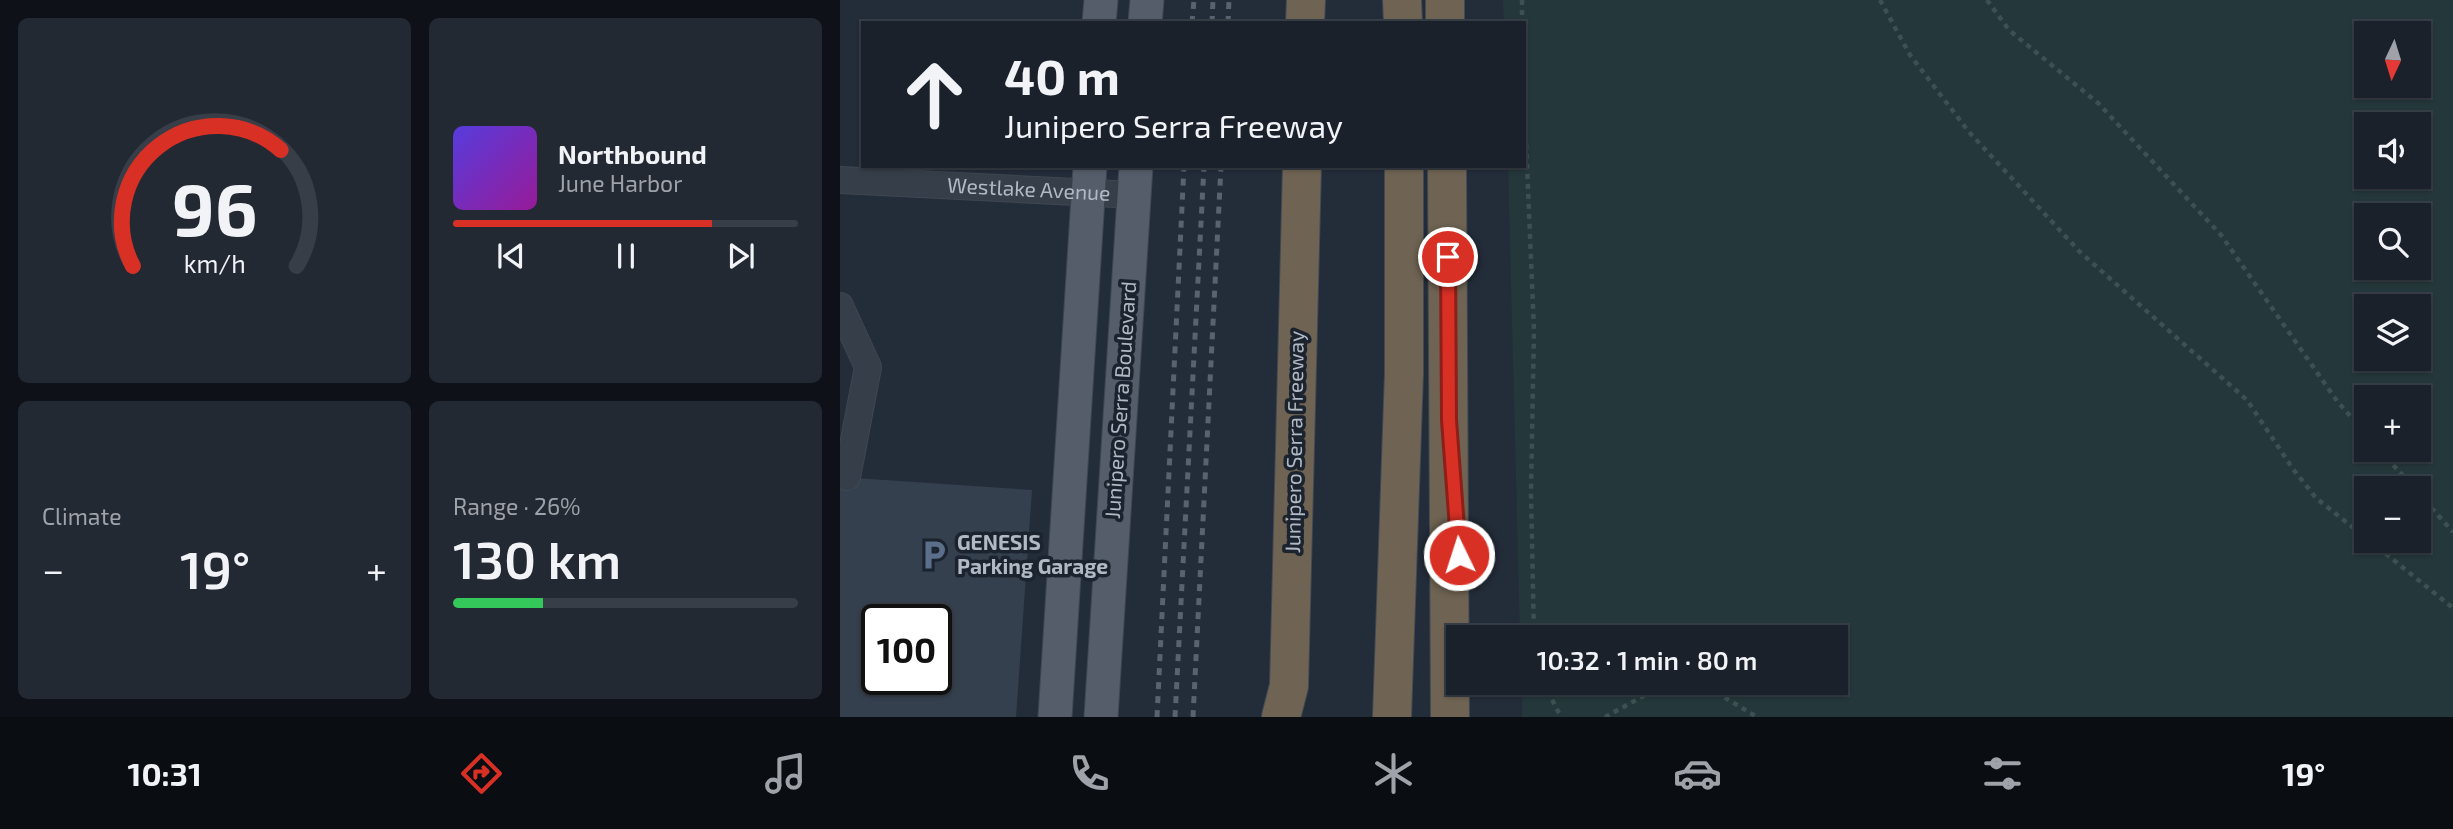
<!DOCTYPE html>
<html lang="en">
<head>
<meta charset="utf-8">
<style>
  :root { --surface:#1a212b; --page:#232933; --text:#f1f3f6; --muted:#9fa3a9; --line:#383e47; --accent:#d93025 }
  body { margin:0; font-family:"Exo 2",sans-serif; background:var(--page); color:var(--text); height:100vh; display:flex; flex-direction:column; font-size:26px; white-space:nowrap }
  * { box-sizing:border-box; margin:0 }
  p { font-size:23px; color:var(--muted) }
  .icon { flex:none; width:38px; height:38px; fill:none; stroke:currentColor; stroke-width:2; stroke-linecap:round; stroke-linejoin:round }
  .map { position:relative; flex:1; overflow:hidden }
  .sheet { display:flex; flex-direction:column; gap:18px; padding:18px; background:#0e1218; width:840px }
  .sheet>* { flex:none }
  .banner { position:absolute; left:21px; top:21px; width:665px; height:147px; border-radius:0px; box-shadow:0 2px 5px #0004,0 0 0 2px var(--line); background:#1a212b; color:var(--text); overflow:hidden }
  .needle { width:46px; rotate:184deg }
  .tools { position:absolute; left:1514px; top:21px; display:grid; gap:14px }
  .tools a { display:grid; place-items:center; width:77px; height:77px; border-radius:0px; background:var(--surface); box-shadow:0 2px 5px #0004,0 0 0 2px var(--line); font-size:35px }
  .speed { position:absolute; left:21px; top:604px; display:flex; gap:14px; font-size:35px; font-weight:700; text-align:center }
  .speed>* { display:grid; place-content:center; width:91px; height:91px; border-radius:50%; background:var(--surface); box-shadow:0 2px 5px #0004,0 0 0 2px var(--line); line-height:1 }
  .speed .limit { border:4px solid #111; border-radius:10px; background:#fff; color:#111 }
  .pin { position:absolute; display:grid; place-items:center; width:60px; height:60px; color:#fff; margin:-30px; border:4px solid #fff; border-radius:50%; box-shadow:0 2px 7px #0007 }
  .me { position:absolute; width:77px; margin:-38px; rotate:356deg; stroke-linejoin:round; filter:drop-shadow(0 0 5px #0008) }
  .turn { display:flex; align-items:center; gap:24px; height:147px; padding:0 28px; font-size:32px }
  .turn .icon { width:91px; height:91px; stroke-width:2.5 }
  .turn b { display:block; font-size:49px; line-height:60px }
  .big { font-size:52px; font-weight:600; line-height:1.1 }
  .sheet .card { flex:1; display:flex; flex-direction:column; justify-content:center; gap:10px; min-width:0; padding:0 24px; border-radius:10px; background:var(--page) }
  .sheet .dial { align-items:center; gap:0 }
  .dial svg { height:182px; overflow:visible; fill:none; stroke:var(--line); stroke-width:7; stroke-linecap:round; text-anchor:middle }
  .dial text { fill:var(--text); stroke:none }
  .song { display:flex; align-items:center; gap:21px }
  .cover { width:84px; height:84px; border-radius:10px; background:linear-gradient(135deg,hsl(250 70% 55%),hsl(300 70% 35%)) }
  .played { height:7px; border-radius:4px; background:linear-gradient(90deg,var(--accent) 75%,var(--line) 75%) }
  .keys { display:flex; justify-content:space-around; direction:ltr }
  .heat { display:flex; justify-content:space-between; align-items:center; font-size:38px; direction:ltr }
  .charge { height:10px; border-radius:5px; background:linear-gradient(90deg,#34c759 26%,var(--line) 0) }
  .sheet .tiles { flex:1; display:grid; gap:18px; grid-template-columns:repeat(2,1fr) }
  .trip { position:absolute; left:606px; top:625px; width:402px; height:70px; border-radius:0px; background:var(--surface); box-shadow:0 2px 5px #0004,0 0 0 2px var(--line); font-weight:600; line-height:70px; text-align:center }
  .tabs { display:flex; height:112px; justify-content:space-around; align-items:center; background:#0a0d11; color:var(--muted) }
  .tabs .icon { width:49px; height:49px }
  .tabs .selected { color:var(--accent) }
  .tabs b { font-size:32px; color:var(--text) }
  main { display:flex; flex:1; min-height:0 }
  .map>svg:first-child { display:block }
</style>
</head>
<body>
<main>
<section class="sheet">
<div class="tiles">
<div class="card dial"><svg viewBox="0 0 100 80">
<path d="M14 69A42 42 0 1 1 86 69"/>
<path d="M14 69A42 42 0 0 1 79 18" stroke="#d93025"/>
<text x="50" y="56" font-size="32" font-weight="700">96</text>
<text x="50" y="72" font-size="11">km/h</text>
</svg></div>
<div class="card">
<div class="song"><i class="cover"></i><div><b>Northbound</b><p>June Harbor</p></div></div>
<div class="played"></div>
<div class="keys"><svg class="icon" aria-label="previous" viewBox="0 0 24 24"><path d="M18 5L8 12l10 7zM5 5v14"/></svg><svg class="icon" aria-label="pause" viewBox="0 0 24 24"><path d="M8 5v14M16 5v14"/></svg><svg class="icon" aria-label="next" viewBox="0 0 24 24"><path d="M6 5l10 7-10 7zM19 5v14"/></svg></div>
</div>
<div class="card"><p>Climate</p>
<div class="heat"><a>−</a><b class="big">19°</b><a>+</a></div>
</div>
<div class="card"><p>Range · 26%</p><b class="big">130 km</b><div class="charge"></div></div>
</div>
</section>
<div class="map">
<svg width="1613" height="717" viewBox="0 0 1613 717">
  <rect width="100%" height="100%" fill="#232c39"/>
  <path fill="#24373a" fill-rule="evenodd" d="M663,0H1613V717H682V683L996,682V637H680L668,166H684V23H664ZM1578,33V86H1526V33ZM1526,124H1578V177H1526ZM1578,215V268H1526V215ZM1526,306H1578V359H1526ZM1578,397V450H1526V397ZM1578,488V541H1526V488Z"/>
  <path fill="#35404f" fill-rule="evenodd" d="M0,477L192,490L176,717H0ZM37,620H96V679H37Z"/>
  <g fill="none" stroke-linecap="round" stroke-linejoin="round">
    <defs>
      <g id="minor">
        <path id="s1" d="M0,180L294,195"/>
        <path d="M0,306L28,367L7,477"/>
      </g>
      <path id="major" d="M259,23L261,0
        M305,23L307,0
        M215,717L250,166
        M261,717L296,166"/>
      <path id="highway" d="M562,0L563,23
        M605,0V23
        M465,23L466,0
        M607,166L610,717
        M441,717L449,686L462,166
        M552,717L564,373V166"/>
    </defs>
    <use href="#minor" stroke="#3f4752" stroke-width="28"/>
    <use href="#major" stroke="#3f4752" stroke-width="35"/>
    <use href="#highway" stroke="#414954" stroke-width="40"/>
    <path stroke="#3d5052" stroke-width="4.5" stroke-dasharray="5 5" stroke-linecap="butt" d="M682,0V23
      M1040,0L1070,55L1129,132L1240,252L1407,400L1453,469L1476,498L1526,538
      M1147,0L1169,30L1258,103L1381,235L1497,401L1526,434
      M684,94L694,330L691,492L694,637
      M1540,450L1574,488
      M1578,493L1613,532
      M1530,541L1613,608
      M703,682L721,717
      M859,682L917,717
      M765,717L829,682"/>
    <use href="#minor" stroke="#363e49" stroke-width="26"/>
    <use href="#major" stroke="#545d69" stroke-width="33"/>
    <use href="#highway" stroke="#6f6453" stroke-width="38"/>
    <path stroke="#586270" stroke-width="5" stroke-dasharray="7 7" stroke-linecap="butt" d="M352,23L354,0
      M372,23L373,0
      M388,23L389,0
      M317,717L344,166
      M335,717L364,166
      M353,717L381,166"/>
  </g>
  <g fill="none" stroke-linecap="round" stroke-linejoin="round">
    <defs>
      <path id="route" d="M608,257L609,420L619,555"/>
    </defs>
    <use href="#route" stroke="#8d1f18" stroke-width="18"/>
    <use href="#route" stroke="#d93025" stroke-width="12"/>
  </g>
  <defs>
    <symbol id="parking-bare" viewBox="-9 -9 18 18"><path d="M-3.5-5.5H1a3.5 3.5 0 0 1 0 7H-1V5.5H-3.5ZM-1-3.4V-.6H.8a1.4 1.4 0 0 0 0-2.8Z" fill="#5c6f8a" stroke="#1b232e" stroke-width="2.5" paint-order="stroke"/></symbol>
  </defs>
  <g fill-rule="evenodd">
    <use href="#parking-bare" x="72" y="533" width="44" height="44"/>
  </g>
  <g text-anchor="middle" stroke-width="7" stroke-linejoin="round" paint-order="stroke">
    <g font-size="21" fill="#b1b9c5" stroke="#1b232e">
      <text dy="7" stroke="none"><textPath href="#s1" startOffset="189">Westlake Avenue</textPath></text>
      <text transform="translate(281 400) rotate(-86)" y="7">Junipero Serra Boulevard</text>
      <text transform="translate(455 442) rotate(-89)" y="7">Junipero Serra Freeway</text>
    </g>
    <g font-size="21" font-weight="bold" fill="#b1b9c5" stroke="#1b232e" text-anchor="start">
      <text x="117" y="550">GENESIS<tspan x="117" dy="24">Parking Garage</tspan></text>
    </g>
  </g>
</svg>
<div class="tools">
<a><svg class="needle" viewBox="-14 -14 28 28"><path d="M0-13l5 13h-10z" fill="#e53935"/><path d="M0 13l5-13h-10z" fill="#9fa3a9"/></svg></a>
<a><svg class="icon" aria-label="sound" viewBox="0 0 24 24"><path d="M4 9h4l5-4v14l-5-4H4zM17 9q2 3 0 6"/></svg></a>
<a><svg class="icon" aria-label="search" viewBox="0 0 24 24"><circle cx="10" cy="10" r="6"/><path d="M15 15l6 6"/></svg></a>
<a><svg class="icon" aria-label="layers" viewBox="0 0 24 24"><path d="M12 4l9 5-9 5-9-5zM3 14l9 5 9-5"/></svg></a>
<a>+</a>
<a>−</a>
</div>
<div class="speed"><div class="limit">100</div></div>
<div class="pin" style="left:608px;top:257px;background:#d93025"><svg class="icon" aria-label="arrive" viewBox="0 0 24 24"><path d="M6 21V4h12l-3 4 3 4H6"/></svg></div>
<svg class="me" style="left:619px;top:555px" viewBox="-20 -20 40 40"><circle r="17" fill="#d93025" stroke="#fff" stroke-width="3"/><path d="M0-11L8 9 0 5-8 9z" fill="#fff"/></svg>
<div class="trip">10:32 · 1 min · 80 m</div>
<div class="banner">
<div class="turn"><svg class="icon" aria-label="ahead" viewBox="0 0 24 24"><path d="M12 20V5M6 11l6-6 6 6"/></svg><div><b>40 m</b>Junipero Serra Freeway</div></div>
</div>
</div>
</main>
<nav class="tabs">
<b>10:31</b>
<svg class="icon selected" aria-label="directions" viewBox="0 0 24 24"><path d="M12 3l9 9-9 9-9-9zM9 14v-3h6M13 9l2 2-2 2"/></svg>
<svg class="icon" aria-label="music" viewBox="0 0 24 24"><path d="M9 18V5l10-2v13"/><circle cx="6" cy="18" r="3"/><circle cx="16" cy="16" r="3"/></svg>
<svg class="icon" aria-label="phone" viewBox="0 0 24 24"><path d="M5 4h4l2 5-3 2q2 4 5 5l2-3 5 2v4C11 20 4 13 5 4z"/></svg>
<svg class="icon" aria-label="climate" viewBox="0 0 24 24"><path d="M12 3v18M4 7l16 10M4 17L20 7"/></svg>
<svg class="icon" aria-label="car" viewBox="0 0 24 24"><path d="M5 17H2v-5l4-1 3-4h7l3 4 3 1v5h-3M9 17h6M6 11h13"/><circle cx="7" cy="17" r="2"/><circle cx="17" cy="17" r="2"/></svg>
<svg class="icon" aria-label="filters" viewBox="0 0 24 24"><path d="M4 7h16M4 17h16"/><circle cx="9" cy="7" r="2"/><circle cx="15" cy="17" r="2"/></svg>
<b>19°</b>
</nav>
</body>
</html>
